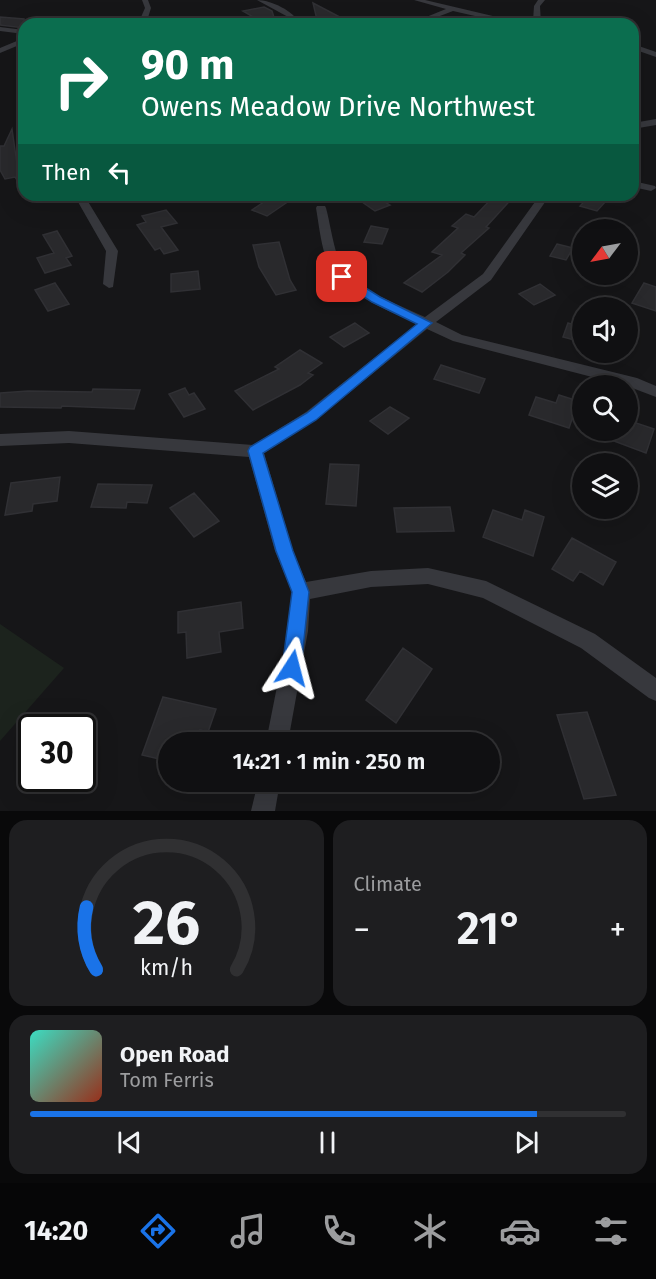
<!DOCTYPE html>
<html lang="en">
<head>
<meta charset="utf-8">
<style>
  :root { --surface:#101012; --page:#1e1e20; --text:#f1f3f6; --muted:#9c9d9f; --line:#303032; --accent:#1a73e8 }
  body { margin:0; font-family:"Fira Sans",sans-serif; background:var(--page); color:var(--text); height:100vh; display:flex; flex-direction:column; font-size:22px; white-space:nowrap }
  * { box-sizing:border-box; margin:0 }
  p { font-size:20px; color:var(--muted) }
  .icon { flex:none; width:33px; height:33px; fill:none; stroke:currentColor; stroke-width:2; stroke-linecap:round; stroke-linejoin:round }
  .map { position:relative; height:811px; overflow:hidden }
  .details { display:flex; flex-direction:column; gap:9px; padding:9px; background:#09090a; flex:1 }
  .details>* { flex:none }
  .banner { position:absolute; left:18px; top:18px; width:621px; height:183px; border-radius:18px; box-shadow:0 6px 24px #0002,0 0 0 2px var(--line); background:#0b6e4f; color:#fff; overflow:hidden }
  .needle { width:39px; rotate:238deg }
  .tools { position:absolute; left:572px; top:219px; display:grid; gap:12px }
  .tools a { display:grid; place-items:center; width:66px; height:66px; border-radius:50%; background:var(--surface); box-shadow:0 6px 24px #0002,0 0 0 2px var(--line); font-size:30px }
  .speed { position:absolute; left:18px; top:714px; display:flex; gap:12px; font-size:30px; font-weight:700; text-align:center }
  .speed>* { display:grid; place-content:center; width:78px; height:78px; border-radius:50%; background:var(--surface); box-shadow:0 6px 24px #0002,0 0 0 2px var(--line); line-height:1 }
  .speed .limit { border:3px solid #111; border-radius:9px; background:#fff; color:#111 }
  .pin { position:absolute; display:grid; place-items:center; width:51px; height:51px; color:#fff; margin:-26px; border-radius:12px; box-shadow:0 3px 9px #0006 }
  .me { position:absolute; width:66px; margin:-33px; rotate:9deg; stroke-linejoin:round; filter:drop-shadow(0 0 4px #0008) }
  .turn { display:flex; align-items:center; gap:21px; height:126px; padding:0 24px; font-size:27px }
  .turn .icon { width:78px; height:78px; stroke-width:2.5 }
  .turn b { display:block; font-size:42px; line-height:51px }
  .then { display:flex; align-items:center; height:57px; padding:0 24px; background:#0003; gap:12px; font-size:22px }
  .big { font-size:45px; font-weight:600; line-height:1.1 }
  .details .card { flex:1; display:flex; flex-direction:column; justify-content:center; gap:9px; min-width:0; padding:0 21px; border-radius:18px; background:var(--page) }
  .details .dial { align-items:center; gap:0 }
  .dial svg { height:156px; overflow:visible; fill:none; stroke:var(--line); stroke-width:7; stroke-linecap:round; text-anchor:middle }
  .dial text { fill:var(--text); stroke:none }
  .song { display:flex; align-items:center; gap:18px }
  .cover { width:72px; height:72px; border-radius:9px; background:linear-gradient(135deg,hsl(170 70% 55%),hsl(10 70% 35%)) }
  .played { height:6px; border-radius:3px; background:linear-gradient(90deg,var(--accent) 85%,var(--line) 85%) }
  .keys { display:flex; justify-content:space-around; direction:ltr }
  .heat { display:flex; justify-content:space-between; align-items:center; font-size:33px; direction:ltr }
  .details .tiles { flex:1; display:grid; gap:9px; grid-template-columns:1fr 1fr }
  .card:last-child { grid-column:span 2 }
  .trip { position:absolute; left:158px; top:732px; width:342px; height:60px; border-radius:30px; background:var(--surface); box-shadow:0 6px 24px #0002,0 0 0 2px var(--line); font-weight:600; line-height:60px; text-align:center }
  .tab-bar { display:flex; height:96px; justify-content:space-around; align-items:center; background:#060607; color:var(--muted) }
  .tab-bar .icon { width:42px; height:42px }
  .tab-bar .selected { color:var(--accent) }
  .tab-bar b { font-size:27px; color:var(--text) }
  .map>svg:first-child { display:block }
</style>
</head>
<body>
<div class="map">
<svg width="656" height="811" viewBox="0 0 656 811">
  <rect width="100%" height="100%" fill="#161618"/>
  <path fill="#1c231d" d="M0,624L64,668L0,741Z"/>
  <path fill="#29292c" stroke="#303034" stroke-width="1.5" d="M313,3L353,24H318Z
    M264,7L272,11L276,24H265L243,11Z
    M0,17L24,19V28L0,25Z
    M12,129L17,164L24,162V190L15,177L5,179L0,170V146H4Z
    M274,195L289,201L267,216L252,210Z
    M352,195H374L390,205L375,211Z
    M495,195H515L486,227L489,228L461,253L465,255L448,272L422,292L404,283L442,255L432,252L458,228L452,226L466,214L474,217Z
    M590,195L607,200L597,211L580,206Z
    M166,210L177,223L161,227L178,250L164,254L160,248L155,250L137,225L146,222L142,216Z
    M371,226L388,229L382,244L364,242Z
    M57,231L72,256L66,258L71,265L45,273L37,258L54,253L43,235Z
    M279,242L290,280L296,290L276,295L259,267L253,245Z
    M557,244L573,248L566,260L550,256Z
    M198,271L200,289L171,292V274Z
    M55,283L69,304L48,311L35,290Z
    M644,283L656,287V311L632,303Z
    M540,284L555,295L534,305L519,294Z
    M355,323L369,333L344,347L330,337Z
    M568,323L582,327V342L563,337Z
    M300,350L322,363L308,373L313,375L300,385L253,410L235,391L279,369L275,367Z
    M441,365L485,379L479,393L434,379Z
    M185,388L189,395L194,393L205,409L184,417L169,394Z
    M93,389L140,390L134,409L62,406L61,408L0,407V393L28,391L92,392Z
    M559,395L578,401L569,428L529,415L536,397L556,403Z
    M390,407L409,418L388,434L370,421Z
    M627,420L654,429L646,453L590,432L627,430Z
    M330,464L359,465L356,506L326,504Z
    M60,477L57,501L33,504L32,511L5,515L11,483Z
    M98,484L152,485L147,503L127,502L126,508L91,507Z
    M194,493L219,521L194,537L170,508Z
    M450,507L454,531L397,532L394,508Z
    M493,510L522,520L525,510L544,517L533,556L483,537Z
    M572,538L616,562L603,585L580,571L573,581L552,569Z
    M241,602L243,628L219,632L221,652L187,658L186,632L178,633V612Z
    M403,648L432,669L396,723L366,700Z
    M163,697L216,709L208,732L200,730L196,742H168V761L142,755Z
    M587,712L616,795L584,799L557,715Z"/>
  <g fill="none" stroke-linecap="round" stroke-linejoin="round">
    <path fill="#37383d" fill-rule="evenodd" d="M142,0H148L151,8L146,24H138L145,8Z
      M257,0C271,0 294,11 300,24H292L290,18Z
      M414,0H425L497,17L533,21L534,6L538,0H545L540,6L541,24L497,21L453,11L419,24H409L446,9Z
      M0,27L24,30V34L0,31Z
      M24,38V43L0,53V48Z
      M633,44L656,52V57L633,49Z
      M656,119V125L633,129V123Z
      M633,181L655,186L656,188L651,191L633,187Z
      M74,195H84L118,251L113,287L109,288L103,284L106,251Z
      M540,195H550L491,280L436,322L462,335L637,378L656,386V397L627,386L453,341L427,329L316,420L264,453L293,551L306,582L371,571L428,568L486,581L595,634L656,678V701L649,698L581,648L483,598L428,584L371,587L310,599L308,631L288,742H266L288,631L292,592L275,551L249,457L69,443L0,446V434L69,431L253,445L306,412L417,324C387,309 344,295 328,263C321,247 319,225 316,208L317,206H325L326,208C331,226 335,262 347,275C362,290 405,308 425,317L483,274Z
      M258,782H280L275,811H251Z"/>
  </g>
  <path fill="#1a73e8" stroke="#114b97" stroke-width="1.5" d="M342,273L380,297L432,323L316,420L263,453L293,551L309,592L301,668L298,674L292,677L285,674L282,668L292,592L276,551L248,451L250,447L307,413L417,324L372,302L338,279V274Z"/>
</svg>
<div class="tools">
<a><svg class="needle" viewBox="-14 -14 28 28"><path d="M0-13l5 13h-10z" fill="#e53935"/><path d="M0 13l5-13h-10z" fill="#9c9d9f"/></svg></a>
<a><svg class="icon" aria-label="sound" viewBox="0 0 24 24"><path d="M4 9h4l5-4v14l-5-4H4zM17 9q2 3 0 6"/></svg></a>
<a><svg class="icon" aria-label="search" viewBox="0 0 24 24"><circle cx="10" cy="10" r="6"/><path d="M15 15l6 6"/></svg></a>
<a><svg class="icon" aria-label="layers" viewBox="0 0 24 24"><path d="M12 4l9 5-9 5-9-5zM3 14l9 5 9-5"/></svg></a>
</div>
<div class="speed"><div class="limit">30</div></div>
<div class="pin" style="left:342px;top:277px;background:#d93025"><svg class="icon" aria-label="arrive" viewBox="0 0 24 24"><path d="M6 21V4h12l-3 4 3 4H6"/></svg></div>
<svg class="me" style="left:292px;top:668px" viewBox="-20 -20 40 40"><path d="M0-17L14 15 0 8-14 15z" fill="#1a73e8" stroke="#fff" stroke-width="4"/></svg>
<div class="trip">14:21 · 1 min · 250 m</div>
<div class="banner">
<div class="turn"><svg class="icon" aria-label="right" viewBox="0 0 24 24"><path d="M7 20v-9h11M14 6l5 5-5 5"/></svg><div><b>90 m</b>Owens Meadow Drive Northwest</div></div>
<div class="then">Then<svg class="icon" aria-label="left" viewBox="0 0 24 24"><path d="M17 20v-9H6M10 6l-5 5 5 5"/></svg></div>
</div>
</div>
<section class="details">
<div class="tiles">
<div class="card dial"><svg viewBox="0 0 100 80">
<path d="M14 69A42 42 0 1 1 86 69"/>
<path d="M14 69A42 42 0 0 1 9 37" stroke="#1a73e8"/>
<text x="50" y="56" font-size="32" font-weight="700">26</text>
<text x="50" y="72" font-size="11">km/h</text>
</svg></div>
<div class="card"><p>Climate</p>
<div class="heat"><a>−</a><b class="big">21°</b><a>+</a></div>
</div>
<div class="card">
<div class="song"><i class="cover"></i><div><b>Open Road</b><p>Tom Ferris</p></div></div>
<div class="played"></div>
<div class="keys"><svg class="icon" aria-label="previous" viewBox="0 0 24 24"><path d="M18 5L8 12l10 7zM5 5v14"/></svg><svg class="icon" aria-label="pause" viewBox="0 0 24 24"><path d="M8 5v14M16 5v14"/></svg><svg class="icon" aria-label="next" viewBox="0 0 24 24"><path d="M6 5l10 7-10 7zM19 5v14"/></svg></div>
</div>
</div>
</section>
<nav class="tab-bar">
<b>14:20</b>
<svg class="icon selected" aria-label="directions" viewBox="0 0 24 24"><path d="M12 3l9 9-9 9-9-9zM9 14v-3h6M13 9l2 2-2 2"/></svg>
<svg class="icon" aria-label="music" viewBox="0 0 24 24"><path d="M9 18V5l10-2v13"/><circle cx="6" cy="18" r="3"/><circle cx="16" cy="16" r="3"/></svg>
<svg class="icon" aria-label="phone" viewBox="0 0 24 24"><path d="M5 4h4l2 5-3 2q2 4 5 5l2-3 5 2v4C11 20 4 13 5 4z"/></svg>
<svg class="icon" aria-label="climate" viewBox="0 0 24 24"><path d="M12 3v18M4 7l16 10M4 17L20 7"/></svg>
<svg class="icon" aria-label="car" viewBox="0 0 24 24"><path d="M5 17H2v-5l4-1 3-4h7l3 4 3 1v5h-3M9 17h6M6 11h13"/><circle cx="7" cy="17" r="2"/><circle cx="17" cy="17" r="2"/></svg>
<svg class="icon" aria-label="filters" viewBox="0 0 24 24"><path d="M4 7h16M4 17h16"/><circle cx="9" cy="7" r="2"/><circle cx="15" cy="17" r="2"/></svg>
</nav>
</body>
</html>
